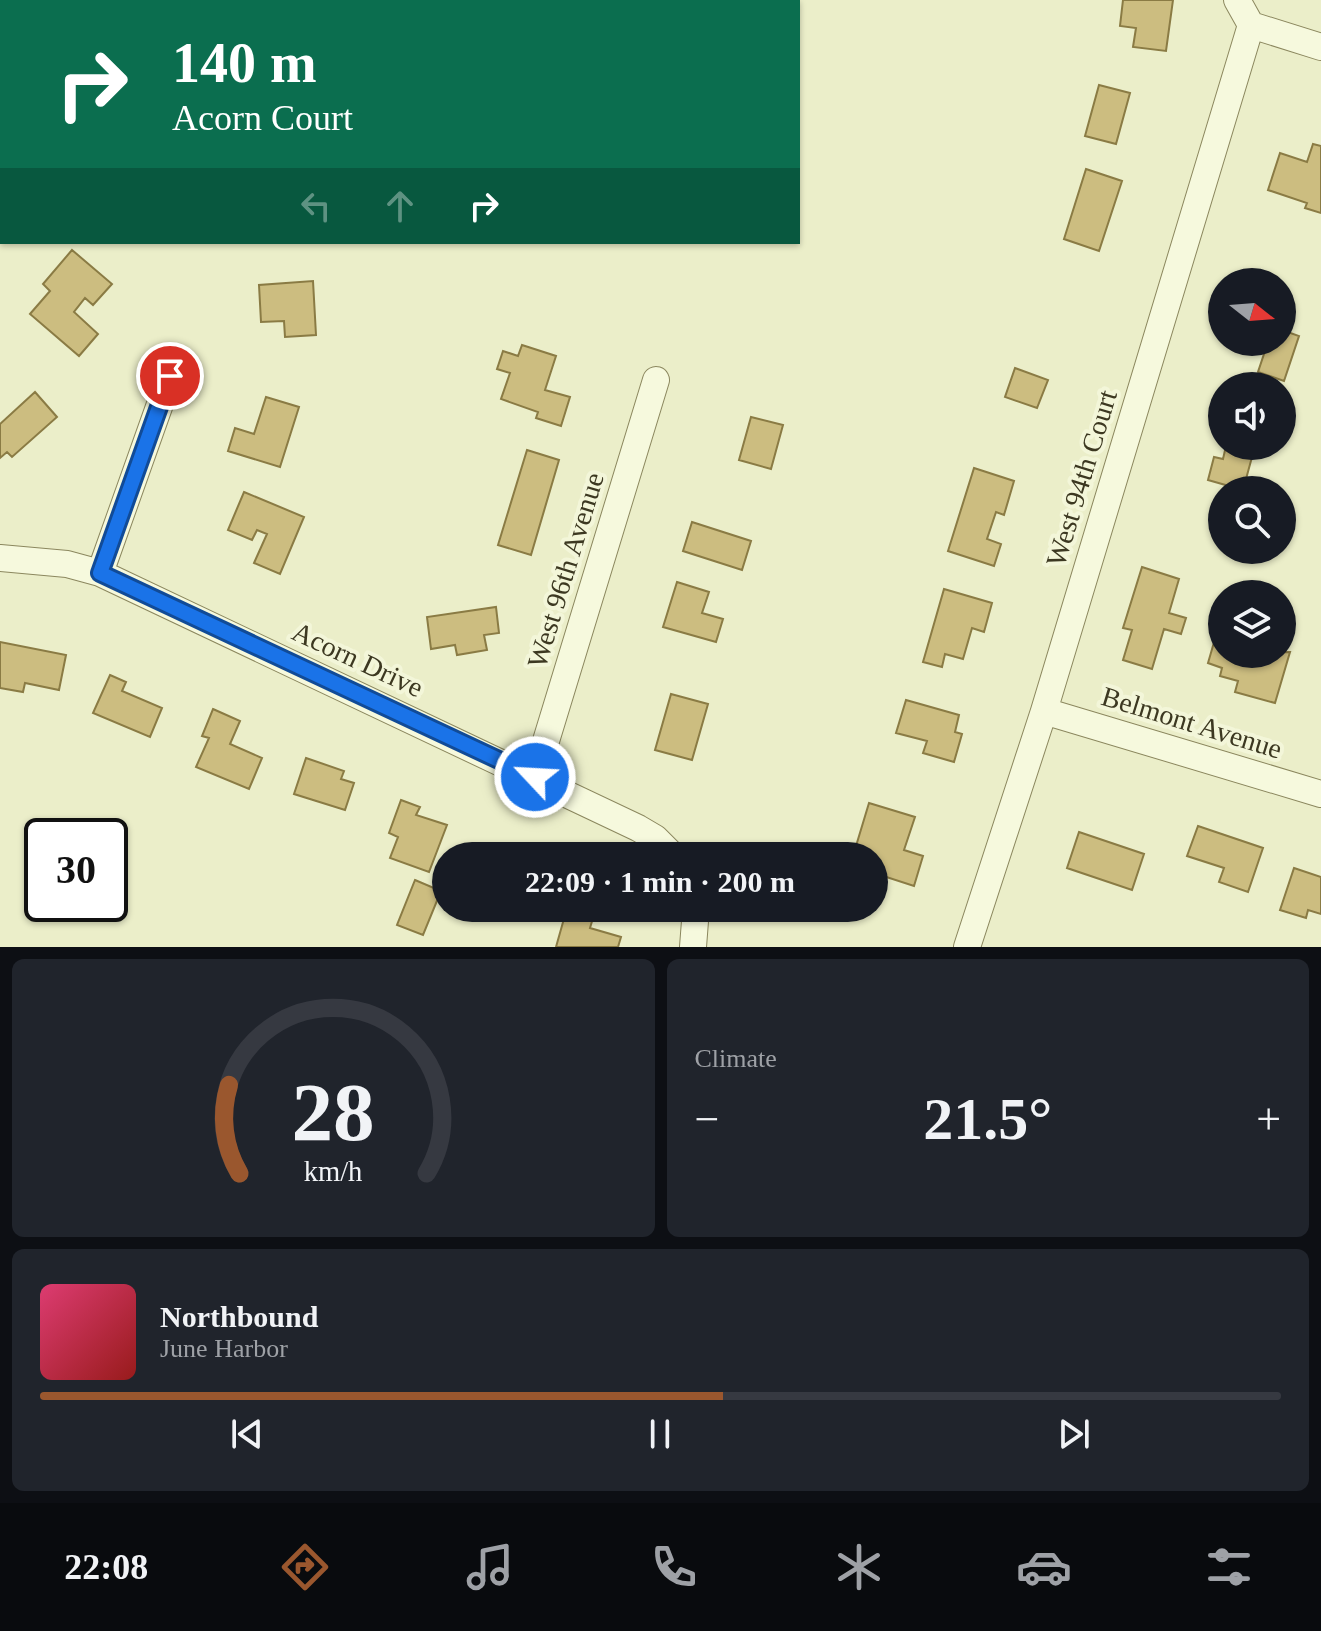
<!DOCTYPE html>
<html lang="en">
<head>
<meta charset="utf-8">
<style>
  :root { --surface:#171b24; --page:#20242c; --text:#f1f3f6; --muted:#9ea1a6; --line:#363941; --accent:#9a572e }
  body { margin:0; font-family:Georgia,serif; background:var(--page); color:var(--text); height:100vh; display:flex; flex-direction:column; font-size:30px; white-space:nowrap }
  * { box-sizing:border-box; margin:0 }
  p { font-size:26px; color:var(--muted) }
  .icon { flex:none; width:44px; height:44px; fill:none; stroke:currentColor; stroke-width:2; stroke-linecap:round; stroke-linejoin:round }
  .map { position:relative; height:947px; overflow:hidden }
  .details { display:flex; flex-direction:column; gap:12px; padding:12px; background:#0d0f14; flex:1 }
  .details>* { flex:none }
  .top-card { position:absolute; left:0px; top:0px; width:800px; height:244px; box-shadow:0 2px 6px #0004; background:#0b6e4f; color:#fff; overflow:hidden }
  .needle { width:52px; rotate:107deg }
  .fabs { position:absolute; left:1208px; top:268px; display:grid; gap:16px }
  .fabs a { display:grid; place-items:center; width:88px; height:88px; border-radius:50%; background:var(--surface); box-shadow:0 2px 6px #0004; font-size:40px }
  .speed { position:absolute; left:24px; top:818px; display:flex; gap:16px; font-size:40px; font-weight:700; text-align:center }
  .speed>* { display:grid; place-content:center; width:104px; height:104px; border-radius:50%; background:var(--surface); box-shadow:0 2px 6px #0004; line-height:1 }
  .speed .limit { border:4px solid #111; border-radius:12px; background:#fff; color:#111 }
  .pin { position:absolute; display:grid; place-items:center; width:68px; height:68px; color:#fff; margin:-34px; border:4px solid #fff; border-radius:50%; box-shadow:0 2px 8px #0007 }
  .me { position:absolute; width:88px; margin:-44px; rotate:295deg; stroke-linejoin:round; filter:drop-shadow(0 0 6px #0008) }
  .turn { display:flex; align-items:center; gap:28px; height:168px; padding:0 40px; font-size:36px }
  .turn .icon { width:104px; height:104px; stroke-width:2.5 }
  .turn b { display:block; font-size:56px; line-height:68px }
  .lanes { display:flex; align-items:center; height:76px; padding:0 40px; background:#0003; justify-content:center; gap:40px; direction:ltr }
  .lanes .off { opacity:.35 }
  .big { font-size:60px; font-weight:800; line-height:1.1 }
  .details .card { flex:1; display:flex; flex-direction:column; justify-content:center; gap:12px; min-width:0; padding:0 28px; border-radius:12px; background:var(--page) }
  .details .dial { align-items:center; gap:0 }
  .dial svg { height:208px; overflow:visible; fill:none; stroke:var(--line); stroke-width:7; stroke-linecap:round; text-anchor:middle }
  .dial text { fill:var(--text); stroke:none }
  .song { display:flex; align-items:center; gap:24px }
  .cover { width:96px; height:96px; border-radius:12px; background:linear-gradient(135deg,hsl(340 70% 55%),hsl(0 70% 35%)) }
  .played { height:8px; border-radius:4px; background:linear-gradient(90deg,var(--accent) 55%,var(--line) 55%) }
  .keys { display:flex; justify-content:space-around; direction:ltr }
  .heat { display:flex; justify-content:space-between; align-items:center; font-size:44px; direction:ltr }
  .details .tiles { flex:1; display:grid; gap:12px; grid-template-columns:1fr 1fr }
  .card:last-child { grid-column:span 2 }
  .trip { position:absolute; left:432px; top:842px; width:456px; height:80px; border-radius:40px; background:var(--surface); box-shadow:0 2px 6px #0004; font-weight:800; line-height:80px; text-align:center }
  .tab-bar { display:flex; height:128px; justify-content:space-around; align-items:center; background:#090b0e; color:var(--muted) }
  .tab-bar .icon { width:56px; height:56px }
  .tab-bar .current { color:var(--accent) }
  .tab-bar b { font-size:36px; color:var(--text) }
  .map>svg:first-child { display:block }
</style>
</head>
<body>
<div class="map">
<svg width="1321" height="947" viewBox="0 0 1321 947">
  <rect width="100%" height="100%" fill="#ebeec9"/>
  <path fill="#ccbd80" stroke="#8a7b44" stroke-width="2" d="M1123,0H1173L1166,51L1133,47L1136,28L1120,26Z
    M1099,85L1130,93L1116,144L1085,136Z
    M1313,144L1321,146V213L1305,208L1307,203L1268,190L1280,153L1307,162Z
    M1086,169L1122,181L1099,251L1064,239Z
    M72,250L112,284L93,305L85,298L74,312L98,334L79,356L30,314L50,291L43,284Z
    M313,281L316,335L285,337L284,321L261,322L259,285Z
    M1282,330L1299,336L1284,381L1258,372L1268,342H1282Z
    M522,345L556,356L545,390L570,397L561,426L536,418L538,412L501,399L510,373L497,369L503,351L518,356Z
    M1015,368L1048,380L1037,408L1005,397Z
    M35,392L57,417L12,457L7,452L0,458V424Z
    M266,397L299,407L280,467L228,451L235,428L254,434Z
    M751,417L783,425L771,469L739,460Z
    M1226,446H1255L1243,490L1208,480L1214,457L1223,459Z
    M527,450L559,460L531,555L498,545Z
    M974,468L1014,481L1004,515L996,512L987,539L1001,544L994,566L948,551Z
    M244,492L304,517L280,574L254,563L267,534L257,530L252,540L228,530Z
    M692,522L751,541L742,570L683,551Z
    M1142,567L1179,579L1169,613L1186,618L1181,634L1164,629L1152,669L1123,660L1132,630L1123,628Z
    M677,582L709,592L702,613L723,619L716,642L663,627Z
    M944,589L992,603L984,632L972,628L963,659L945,654L942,667L923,662Z
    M496,607L499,633L484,635L487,650L457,655L455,645L431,649L427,617Z
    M1217,632L1222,633V654L1290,652L1275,703L1235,692L1238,681L1220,676L1222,668L1208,663Z
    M0,642L66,655L59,690L25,683L23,692L0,688Z
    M110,675L126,682L122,691L162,708L150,737L93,713Z
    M671,694L708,704L692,760L655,750Z
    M906,700L959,715L955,732L962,734L954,762L923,753L927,741L896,733Z
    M213,709L240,721L230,744L262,758L249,789L196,767L209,738L202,736Z
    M306,758L344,771L341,779L354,783L345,810L294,794Z
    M401,800L420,807L416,815L447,825L429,872L390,858L398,837L389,833Z
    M869,803L915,817L904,850L923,856L914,886L874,873V856H853Z
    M1198,826L1263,848L1248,892L1219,882L1224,868L1187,856Z
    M1079,832L1144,854L1132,890L1067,868Z
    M495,846L522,853L521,856H492Z
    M1294,868L1321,877V914L1308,910L1306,918L1280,910Z
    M415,880L441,891L423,935L397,925Z
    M504,908H541L538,918Z
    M567,908H596L590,928L621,937L618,947H556Z"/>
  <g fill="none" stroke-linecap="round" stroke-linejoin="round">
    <defs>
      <path id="minor" d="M1237,0L1251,25L1321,47
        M0,558L67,564L100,573L638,828L655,838L673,856
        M100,573L170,376
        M1044,711L1321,794
        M535,777L656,380
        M693,947L696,908
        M967,947L1044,711L1251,25"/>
    </defs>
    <use href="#minor" stroke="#8b875e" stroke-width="28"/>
    <use href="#minor" stroke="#f6f9dd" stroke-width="26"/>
  </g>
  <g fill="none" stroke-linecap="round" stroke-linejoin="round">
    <defs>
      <path id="route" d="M170,376L100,573L535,777"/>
    </defs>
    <use href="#route" stroke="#114b97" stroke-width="20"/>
    <use href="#route" stroke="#1a73e8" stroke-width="14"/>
  </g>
  <g text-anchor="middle" stroke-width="8" stroke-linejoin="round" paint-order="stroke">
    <g font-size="28" fill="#3c3821" stroke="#f3f6d9">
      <text transform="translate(1081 478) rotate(-73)" y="10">West 94th Court</text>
      <text transform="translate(565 570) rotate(-73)" y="10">West 96th Avenue</text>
      <text transform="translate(358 659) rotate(25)" y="10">Acorn Drive</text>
      <text transform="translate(1192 722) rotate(17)" y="10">Belmont Avenue</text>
    </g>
  </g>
</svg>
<div class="fabs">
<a><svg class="needle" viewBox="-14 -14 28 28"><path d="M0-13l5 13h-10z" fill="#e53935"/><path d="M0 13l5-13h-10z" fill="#9ea1a6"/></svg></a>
<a><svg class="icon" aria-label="sound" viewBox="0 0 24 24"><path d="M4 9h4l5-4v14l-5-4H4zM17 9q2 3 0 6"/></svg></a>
<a><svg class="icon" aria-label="search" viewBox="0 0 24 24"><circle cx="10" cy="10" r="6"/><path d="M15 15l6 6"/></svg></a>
<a><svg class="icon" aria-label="layers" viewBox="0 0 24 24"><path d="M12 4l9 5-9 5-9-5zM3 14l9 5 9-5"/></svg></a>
</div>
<div class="speed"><div class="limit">30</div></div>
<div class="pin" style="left:170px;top:376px;background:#d93025"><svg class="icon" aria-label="arrive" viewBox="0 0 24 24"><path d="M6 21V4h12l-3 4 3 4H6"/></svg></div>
<svg class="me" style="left:535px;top:777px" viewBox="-20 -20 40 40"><circle r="17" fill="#1a73e8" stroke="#fff" stroke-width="3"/><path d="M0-11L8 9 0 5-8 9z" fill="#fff"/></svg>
<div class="trip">22:09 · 1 min · 200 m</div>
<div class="top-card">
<div class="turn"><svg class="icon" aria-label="right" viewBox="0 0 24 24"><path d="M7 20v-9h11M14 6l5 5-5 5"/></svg><div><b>140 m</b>Acorn Court</div></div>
<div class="lanes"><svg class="icon off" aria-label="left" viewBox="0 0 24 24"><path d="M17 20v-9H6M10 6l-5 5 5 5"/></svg><svg class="icon off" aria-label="ahead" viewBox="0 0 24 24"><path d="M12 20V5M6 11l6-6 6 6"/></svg><svg class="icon" aria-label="right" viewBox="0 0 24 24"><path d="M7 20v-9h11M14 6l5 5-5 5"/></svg></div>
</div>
</div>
<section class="details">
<div class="tiles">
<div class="card dial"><svg viewBox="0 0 100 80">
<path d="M14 69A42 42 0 1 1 86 69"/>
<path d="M14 69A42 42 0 0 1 10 35" stroke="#9a572e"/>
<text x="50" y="56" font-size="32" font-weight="700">28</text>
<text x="50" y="72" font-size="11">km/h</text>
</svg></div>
<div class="card"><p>Climate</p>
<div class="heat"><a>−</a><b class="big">21.5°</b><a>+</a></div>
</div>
<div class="card">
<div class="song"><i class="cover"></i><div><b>Northbound</b><p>June Harbor</p></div></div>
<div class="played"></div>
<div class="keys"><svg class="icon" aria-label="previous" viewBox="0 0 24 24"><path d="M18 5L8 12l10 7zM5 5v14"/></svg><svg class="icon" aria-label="pause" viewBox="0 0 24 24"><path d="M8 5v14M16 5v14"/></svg><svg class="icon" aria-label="next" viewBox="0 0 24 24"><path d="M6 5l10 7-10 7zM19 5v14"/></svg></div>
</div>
</div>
</section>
<nav class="tab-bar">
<b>22:08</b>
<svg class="icon current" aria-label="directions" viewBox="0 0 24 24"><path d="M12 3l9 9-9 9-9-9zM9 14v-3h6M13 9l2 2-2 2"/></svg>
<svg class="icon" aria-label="music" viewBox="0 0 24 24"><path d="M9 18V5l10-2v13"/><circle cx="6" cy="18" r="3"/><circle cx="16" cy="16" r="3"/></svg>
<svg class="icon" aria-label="phone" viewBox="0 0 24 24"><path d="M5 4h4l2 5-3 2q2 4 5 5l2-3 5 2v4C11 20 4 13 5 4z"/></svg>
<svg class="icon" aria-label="climate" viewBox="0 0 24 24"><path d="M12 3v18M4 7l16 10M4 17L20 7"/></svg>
<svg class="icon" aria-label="car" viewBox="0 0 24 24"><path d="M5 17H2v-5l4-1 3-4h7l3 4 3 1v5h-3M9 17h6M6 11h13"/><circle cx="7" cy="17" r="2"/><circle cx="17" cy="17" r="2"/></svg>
<svg class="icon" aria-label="filters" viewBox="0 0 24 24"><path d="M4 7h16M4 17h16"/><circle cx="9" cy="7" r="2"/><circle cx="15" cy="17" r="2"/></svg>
</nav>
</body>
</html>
